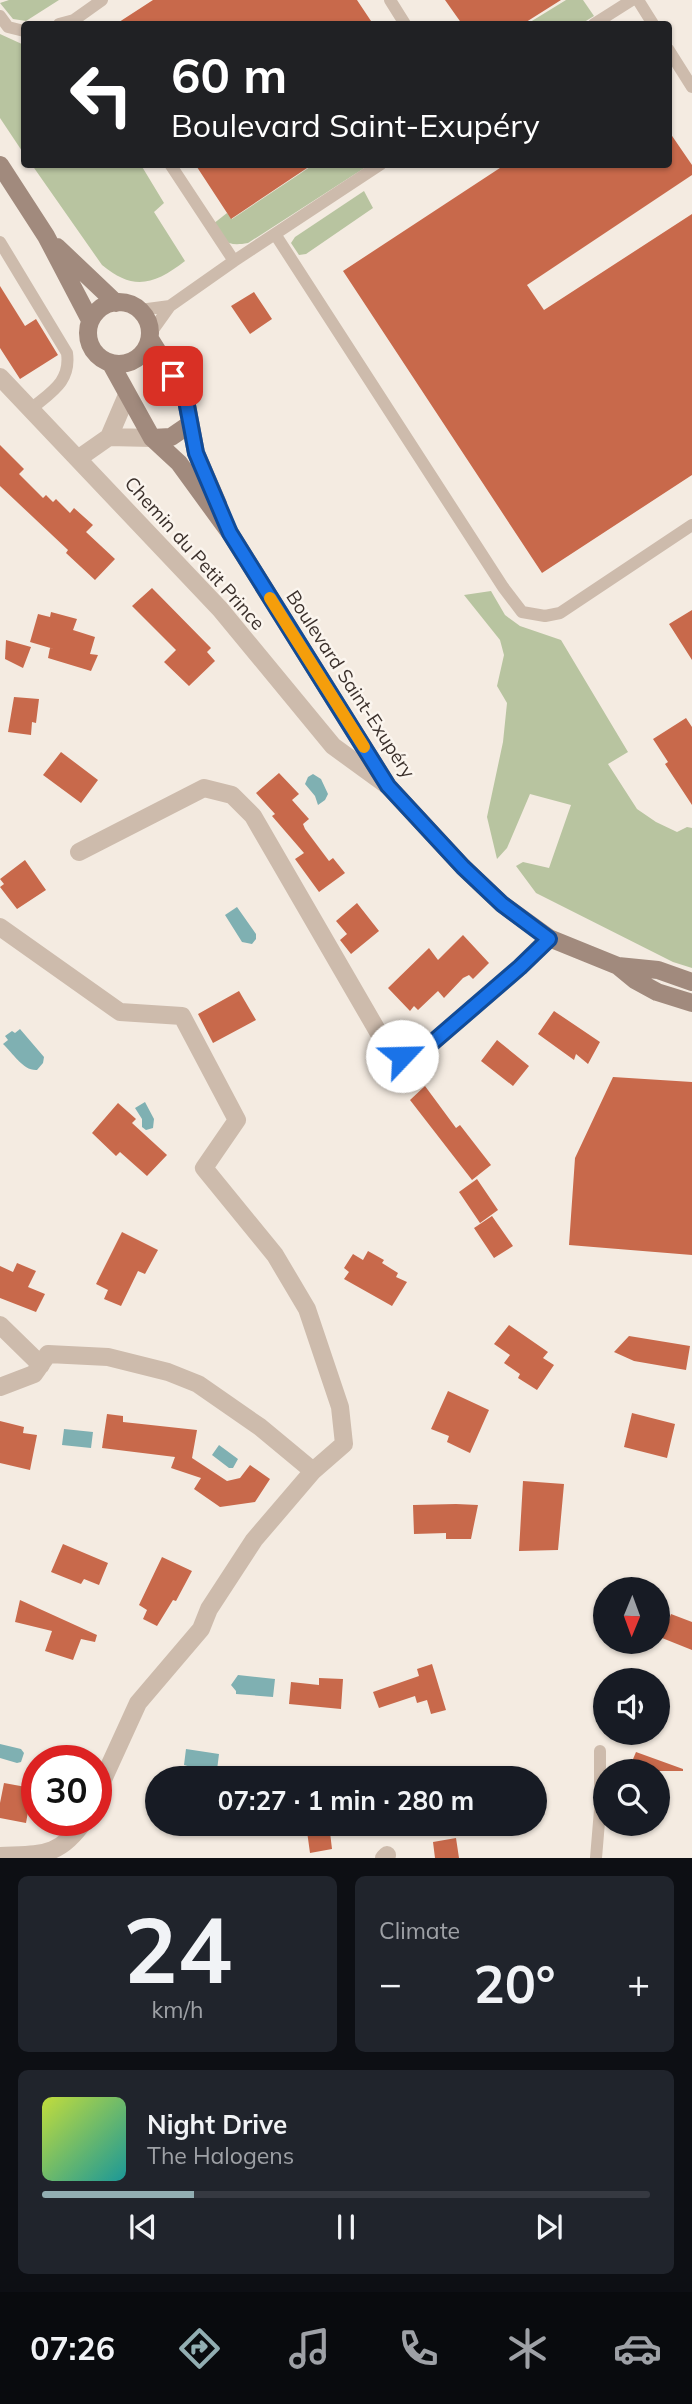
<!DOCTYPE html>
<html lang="en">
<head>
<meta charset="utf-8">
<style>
  :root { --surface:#171b24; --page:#20242c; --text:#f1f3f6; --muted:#9ea1a6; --line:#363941; --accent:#92aeb2 }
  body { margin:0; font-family:Mulish,sans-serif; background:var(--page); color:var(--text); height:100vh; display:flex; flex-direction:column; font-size:26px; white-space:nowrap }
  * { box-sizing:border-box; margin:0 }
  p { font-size:23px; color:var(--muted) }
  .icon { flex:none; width:38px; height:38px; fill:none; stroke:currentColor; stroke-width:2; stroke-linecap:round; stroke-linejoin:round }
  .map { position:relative; height:1858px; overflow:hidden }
  .sheet { display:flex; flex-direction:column; gap:18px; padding:18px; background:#0d0f14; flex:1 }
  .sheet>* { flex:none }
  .hud { position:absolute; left:21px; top:21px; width:651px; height:147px; border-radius:7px; box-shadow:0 2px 5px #0004; background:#202124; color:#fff; overflow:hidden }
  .needle { width:46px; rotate:181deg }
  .tools { position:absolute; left:593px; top:1577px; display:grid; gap:14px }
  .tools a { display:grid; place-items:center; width:77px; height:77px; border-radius:50%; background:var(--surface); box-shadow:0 2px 5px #0004; font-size:35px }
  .speed { position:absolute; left:21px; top:1745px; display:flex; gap:14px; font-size:35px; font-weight:700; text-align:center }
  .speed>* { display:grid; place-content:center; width:91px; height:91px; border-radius:50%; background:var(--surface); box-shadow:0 2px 5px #0004; line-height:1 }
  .speed .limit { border:10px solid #d22; background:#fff; color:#111 }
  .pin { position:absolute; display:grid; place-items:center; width:60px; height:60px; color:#fff; margin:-30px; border-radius:14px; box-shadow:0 4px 10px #0006 }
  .me { position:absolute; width:77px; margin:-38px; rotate:66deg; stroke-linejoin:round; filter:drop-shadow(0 0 5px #0008) }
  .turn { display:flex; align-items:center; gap:24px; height:147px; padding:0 35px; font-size:32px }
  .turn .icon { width:91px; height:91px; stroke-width:2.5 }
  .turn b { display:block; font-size:49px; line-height:60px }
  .big { font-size:52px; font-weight:700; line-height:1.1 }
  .sheet .widget { flex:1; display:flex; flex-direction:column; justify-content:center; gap:10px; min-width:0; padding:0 24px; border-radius:10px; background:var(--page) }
  .sheet .dial { align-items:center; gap:0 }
  .dial b { font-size:91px; line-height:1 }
  .song { display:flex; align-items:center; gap:21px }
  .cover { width:84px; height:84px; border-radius:10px; background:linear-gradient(135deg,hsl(70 70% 55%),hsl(180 70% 35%)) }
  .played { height:7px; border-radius:4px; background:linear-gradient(90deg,var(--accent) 25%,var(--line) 25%) }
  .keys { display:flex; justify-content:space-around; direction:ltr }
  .heat { display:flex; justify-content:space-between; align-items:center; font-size:38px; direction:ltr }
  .sheet .tiles { flex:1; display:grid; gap:18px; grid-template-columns:1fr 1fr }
  .widget:last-child { grid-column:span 2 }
  .trip { position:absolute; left:145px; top:1766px; width:402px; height:70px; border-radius:35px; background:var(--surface); box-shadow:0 2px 5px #0004; font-weight:700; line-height:70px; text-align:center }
  .menu { display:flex; height:112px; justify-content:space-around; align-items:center; background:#090b0e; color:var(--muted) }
  .menu .icon { width:49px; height:49px }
  .menu .active { color:var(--accent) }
  .menu b { font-size:32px; color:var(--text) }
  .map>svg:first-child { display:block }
</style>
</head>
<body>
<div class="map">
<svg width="692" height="1858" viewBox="0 0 692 1858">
  <rect width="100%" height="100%" fill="#f4ebe1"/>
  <path fill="#b8c4a0" d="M9,0H59L26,21L13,19L0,3Z
    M566,0H583L594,16L581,24H527Z
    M0,34L24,45V154L0,118Z
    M32,165H141L164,203L154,212L185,261C154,285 133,291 102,265Z
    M313,165H369L248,243C226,247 224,241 213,224L227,213L232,219Z
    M364,191L373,208L306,254L299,255L291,243L295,237Z
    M491,591L505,615L520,626L561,640L628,752L608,764L637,809L656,822L677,832L687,827L692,828V968L673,962L536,893L516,866L523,862L549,868L571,805L530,794L507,848L497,859L487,817L503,742L507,703L497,686L504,655L500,640L464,595Z"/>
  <path fill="#7fb0b2" d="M313,774L321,779L328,794L325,800L318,805L315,796L305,784L308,777Z
    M237,907L256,934V939L252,944L242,942L225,915Z
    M20,1029L44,1057L43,1063L37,1070C23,1071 13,1053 3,1044L8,1040L5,1036L12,1031L15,1033Z
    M145,1102L154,1119L153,1128L146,1130L142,1127V1119L135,1108Z
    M64,1429L93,1432L91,1448L62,1445Z
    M219,1445L238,1459L233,1468H229L212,1455Z
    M238,1675L275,1679L273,1697L236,1694V1691L231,1685Z
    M0,1744L21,1749L24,1753L21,1762L17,1763L0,1758Z
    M186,1749L219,1754L217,1770L210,1769L204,1774L195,1773L191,1767L184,1765Z"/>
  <path fill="#c8694b" d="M153,0H357L373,24H116Z
    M445,0H561L523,24H462Z
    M668,130L692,165V175L527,285L544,310L692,214V475L542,573L343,271L506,164H668Z
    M195,164H313L231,219Z
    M0,286L25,326L36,319L58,355L20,379L0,348Z
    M254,292L272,319L250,334L231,306Z
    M0,445L24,469L19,474L43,498L46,495L53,502L56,499L70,513L74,508L93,525L86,532L115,559L95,580L66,553L68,550L0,486Z
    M152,588L211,648L207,652L215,661L189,686L164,662L176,650L132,606Z
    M692,610V660L669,624Z
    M51,612L77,619L73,630L95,637L90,654L98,655L91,671L48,658L50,648L54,649L30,642L38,614L50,617Z
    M6,640L31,647L23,668L5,659Z
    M14,697L39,699L36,723L32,722L31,735L8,732Z
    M686,718L692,727V805L665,764L668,762L653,739Z
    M61,752L98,780L81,803L43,775Z
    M279,773L299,794L292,800L309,819L303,824L305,829L329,861L333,858L345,873L319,892L295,859L304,853L272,816L275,814L256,793Z
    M25,860L46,890L17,909L0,887L4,884L0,879Z
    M357,903L379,931L351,954L340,940L347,934L336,921Z
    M463,935L489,963L473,979L469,975L463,978L444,998L438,991L418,1010L414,1006L410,1011L388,988L429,948L438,960Z
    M239,991L256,1020L213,1043L198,1014Z
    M554,1011L600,1042L588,1064L576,1054L574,1060L538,1034Z
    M497,1040L529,1066L513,1086L481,1061Z
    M613,1077L692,1082V1255L569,1245L575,1158Z
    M425,1086L456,1128L460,1125L491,1165L472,1180L410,1100Z
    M118,1103L136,1119L132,1123L167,1155L147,1176L120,1152L116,1156L92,1133Z
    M477,1179L498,1210L480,1223L459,1192Z
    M492,1216L513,1246L494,1258L474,1228Z
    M122,1232L158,1250L145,1274L138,1271L121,1306L104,1299L108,1290L96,1284Z
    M368,1251L384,1260L382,1263L398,1273L396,1277L407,1282L392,1306L344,1279L349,1272L344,1268L353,1254L363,1260Z
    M17,1263L36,1271L28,1287L45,1294L36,1312L0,1298V1266L13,1272Z
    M509,1325L548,1352L543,1358L554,1365L537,1390L518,1378L520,1374L504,1363L510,1355L494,1344Z
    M629,1336L690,1346L686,1370L634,1361L614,1352Z
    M448,1391L489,1410L470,1453L447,1442L449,1436L431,1429Z
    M632,1413L675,1424L667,1458L624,1447Z
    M107,1414L123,1416V1422L197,1430L192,1458L227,1481L240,1478L250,1465L270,1479L255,1502L220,1507L194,1489L201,1478L171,1468L175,1457L102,1448Z
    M0,1421L24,1427L23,1433L37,1435L30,1470L0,1463Z
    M523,1481L564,1484L558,1550L519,1551Z
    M456,1504L478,1505L471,1539H446V1533L414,1534L413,1505Z
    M63,1544L108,1563L99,1585L84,1579L81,1584L51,1572Z
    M162,1557L192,1571L176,1601L173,1600L157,1626L143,1619L147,1610L139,1605Z
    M20,1600L97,1635L95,1642L81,1639L73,1660L45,1651L52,1631L15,1622Z
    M671,1614L692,1622V1650L662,1638Z
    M432,1664L446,1710L431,1714L427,1700L417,1703L415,1696L379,1708L373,1692L419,1676L417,1669Z
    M319,1678L343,1679L341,1709L289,1704L291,1682L319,1685Z
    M636,1752L683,1769V1771H628Z
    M4,1783L37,1789V1813L28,1812L26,1823L0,1818V1803Z
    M306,1824H329L332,1849L310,1853Z
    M456,1838L459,1858H435L433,1842Z"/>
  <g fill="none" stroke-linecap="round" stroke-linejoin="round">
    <path stroke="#cdbbac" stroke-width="12" d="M390,0L405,24
      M638,0L653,24
      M0,16L8,27L24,31
      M59,24L74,20
      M77,24L74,20L102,0
      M594,24L632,0
      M668,49L692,87
      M170,164L234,261
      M275,234L503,587L522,612L545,616L560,613L692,525
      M0,242L67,353C71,382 51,392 31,409
      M140,310L170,306
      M150,334L170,306L234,261L381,164
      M596,1858L600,1810V1751"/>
    <path stroke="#cdbbac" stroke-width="18" d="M0,377L220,609L333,746L388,786
      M109,437L152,438
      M79,458L109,437L127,395
      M79,852L204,788L232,795L253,816L388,1049L402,1056L418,1055L520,967L549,938
      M0,927L120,1012L182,1016L237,1120L204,1168L275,1255L307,1309L340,1407L344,1444L313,1471L254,1540L209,1609L201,1629L138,1703L96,1795
      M0,1325L41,1365
      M0,1387L34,1374L48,1354L108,1357L168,1372L198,1384L260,1427L313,1471
      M0,1856C41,1854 59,1858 85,1820
      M384,1858L387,1855"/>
    <path stroke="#a18a7d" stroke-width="18" d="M0,165L46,236L90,320
      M57,247L116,303
      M88 333a31 31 0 1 1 62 0a31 31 0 1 1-62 0Z
      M150,339L185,395L196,453L218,504
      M111,364L152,438L179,463L230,533L388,786L463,867L502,904L549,938L618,966L635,980L657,992L692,1003
      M152,438L171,437L190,424
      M618,966L658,970L692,982"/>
  </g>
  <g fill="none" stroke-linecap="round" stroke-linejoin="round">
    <defs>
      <path id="route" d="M173,376L185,395L196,453L230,533L388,786L463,867L502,904L549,939L520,967L418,1055L402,1056"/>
    </defs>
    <use href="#route" stroke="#114b97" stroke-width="18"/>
    <use href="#route" stroke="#1a73e8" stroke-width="12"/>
    <path stroke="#f59e0b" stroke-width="12" d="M270,598L364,747"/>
  </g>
  <g text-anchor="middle" stroke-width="5" stroke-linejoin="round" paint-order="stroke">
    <g font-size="19" fill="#3b302b" stroke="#fbf5ee">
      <text transform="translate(195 553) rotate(48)" y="7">Chemin du Petit Prince</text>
      <text transform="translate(351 684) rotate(57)" y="7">Boulevard Saint-Exupéry</text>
    </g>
  </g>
</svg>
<div class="tools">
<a><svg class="needle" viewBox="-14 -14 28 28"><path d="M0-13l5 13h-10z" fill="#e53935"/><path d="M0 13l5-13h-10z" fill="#9ea1a6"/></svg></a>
<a><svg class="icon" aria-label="sound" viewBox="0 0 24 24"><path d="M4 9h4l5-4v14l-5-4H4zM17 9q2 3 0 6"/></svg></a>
<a><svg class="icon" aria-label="search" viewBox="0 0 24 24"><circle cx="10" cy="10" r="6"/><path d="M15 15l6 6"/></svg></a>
</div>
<div class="speed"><div class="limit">30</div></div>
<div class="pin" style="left:173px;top:376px;background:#d93025"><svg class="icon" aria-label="arrive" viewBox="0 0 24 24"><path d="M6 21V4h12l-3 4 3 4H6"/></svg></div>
<svg class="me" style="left:402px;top:1056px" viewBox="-20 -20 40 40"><circle r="19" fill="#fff"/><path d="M0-13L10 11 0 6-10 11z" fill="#1a73e8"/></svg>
<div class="trip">07:27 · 1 min · 280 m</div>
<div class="hud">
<div class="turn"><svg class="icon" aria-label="left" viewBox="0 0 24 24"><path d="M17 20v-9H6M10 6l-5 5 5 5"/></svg><div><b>60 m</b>Boulevard Saint-Exupéry</div></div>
</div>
</div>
<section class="sheet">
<div class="tiles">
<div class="widget dial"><b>24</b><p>km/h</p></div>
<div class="widget"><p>Climate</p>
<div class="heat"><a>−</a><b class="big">20°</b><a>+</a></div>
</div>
<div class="widget">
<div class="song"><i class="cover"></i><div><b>Night Drive</b><p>The Halogens</p></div></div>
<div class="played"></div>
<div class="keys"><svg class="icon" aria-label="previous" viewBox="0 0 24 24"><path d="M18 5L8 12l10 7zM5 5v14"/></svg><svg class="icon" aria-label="pause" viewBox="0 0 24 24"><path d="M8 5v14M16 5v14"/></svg><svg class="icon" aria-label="next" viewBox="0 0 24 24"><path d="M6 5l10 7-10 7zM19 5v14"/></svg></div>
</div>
</div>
</section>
<nav class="menu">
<b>07:26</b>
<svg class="icon active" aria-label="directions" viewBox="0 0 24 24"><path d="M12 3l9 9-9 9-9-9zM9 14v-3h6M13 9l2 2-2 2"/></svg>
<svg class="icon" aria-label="music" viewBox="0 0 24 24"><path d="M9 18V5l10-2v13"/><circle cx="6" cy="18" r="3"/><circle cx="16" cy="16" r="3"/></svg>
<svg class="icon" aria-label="phone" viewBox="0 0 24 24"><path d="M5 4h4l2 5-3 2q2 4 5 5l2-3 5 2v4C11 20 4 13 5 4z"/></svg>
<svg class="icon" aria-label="climate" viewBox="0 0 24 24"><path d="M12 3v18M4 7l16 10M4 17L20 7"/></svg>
<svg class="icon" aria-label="car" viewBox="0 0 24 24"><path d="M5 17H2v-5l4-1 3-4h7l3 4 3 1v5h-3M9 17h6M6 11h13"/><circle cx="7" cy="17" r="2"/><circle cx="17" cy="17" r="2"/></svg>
</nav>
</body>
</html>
